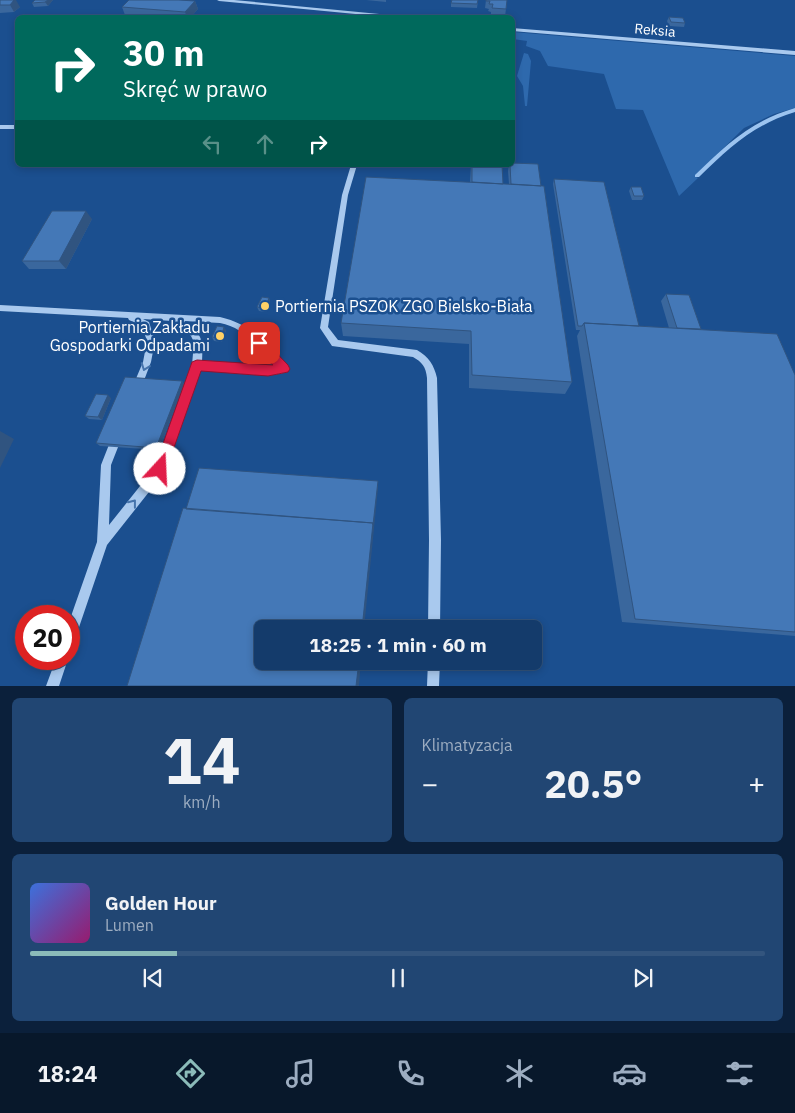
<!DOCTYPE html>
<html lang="pl">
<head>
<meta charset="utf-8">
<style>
  :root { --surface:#143b6b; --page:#214673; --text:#f1f3f6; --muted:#9dadc1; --line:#33557e; --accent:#8bbbb9 }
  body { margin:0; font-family:"IBM Plex Sans",sans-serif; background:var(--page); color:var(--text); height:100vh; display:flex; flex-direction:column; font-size:19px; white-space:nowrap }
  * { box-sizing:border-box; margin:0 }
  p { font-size:16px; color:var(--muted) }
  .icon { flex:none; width:28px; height:28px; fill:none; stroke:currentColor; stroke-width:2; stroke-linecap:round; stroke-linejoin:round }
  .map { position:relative; height:686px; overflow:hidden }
  .details { display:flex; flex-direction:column; gap:12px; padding:12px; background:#0b203b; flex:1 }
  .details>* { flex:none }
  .top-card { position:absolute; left:15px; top:15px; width:500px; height:152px; border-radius:8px; box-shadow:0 2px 8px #0003,0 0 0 1px var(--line); background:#00695c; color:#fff; overflow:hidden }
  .speed { position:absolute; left:15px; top:605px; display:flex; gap:10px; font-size:25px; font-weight:700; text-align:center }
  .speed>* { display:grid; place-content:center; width:65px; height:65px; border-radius:50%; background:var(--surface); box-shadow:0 2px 8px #0003,0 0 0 1px var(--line); line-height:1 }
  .speed .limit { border:8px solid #d22; background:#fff; color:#111 }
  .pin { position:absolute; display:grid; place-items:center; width:42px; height:42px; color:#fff; margin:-21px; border-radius:10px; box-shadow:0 2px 8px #0006 }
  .me { position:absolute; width:55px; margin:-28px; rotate:20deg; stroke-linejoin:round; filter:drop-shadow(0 0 4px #0008) }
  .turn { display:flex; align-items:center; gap:18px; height:105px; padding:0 25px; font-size:22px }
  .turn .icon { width:65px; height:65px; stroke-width:2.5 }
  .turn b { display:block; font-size:35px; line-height:42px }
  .lanes { display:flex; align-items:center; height:48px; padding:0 25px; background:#0003; justify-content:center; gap:25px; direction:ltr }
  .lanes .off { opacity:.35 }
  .big { font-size:38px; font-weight:700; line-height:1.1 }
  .details .card { flex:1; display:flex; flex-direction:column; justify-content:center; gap:8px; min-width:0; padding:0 18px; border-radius:8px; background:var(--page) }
  .details .dial { align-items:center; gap:0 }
  .dial b { font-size:65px; line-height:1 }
  .song { display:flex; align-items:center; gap:15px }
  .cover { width:60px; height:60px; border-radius:8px; background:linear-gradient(135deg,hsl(220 70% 55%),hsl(320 70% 35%)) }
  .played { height:5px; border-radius:2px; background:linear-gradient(90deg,var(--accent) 20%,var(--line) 20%) }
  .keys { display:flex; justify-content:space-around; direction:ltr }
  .heat { display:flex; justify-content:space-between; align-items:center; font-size:28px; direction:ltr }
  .details .tiles { flex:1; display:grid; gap:12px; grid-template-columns:1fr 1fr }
  .card:last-child { grid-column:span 2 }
  .trip { position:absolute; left:254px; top:620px; width:288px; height:50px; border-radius:8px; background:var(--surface); box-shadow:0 2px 8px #0003,0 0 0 1px var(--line); font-weight:700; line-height:50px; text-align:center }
  .dock { display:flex; height:80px; justify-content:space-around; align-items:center; background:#08182b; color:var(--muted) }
  .dock .icon { width:35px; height:35px }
  .dock .on { color:var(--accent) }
  .dock b { font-size:22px; color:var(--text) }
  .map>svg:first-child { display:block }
</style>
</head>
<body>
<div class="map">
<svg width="795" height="686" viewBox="0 0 795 686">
  <rect width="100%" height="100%" fill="#1b4f8f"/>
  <path fill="#2e69ad" d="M513,32L795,56V108L774,114L744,128L695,176L698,178L679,196L643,110L616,109L604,74L548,66L540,51L526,46L527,41L513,39Z
    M524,53L528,54L531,61L527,106H525L523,86L517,76Z"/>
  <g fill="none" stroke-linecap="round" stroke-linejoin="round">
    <path fill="#9cc4f0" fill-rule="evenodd" d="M795,108V112C753,125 730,147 699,177H695V175C727,144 751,121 795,108Z"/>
    <path fill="#a9c9ee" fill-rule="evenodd" d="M217,0H234L421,18H397L219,1Z
      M512,28L795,51V55L512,31Z
      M0,125H18V129H0Z
      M351,165H357L348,195L328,327L338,340L417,350C429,357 434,365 437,378L441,540L440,629H428L429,540L427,378C426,367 422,362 413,357L332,346L320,328L342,195Z
      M0,305L220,317C245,323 258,334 276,354C280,359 285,363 289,369L287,372C264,379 225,371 200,369L164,473L107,545L75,639L73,643L69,645V622L97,542L101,465L112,437L114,434L117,432L120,434L122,437L111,465L109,525L156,466L192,365L194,342L191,336L172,321L143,319L149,322L155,341L151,362L140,391L137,392L134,391L132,388L143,362L147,341L142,326L129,320L128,318L0,311ZM184,321C196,322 208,322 220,323C244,327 260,349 276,366L268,367L202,362C203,338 203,336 184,321Z
      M56,659H68L59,686H46Z
      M428,661H440L439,686H427Z"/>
  </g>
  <path fill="#3a679d" d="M0,0L20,7L14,12L0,13Z
    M35,0H53L48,6L34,7L32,3Z
    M366,0H386V2Z
    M478,0L477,8L451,7V3Z
    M486,0H507L505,17L491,16V12L488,11L489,9L485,8Z
    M195,1L198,9L190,18H157L125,15L122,7Z
    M669,17L685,23L684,27L669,26L667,21Z
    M471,165H502L503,184H509L508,171L509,165H512L541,186L572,382L565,394L469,388V344L343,336L341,323L470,182Z
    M554,179L639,326L669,328L661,301L666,294L701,329L795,375V636L622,622L577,336L580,330H576L553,184Z
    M631,187L644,196L642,200H632L629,191Z
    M92,219L66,269H29L22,261Z
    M269,298L270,302L266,312L259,311L257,307Z
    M226,330L222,342L214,341L212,337Z
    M182,381L184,384L159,450L100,446L96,443Z
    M111,398L102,420L89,419L85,416Z"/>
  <path fill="#305480" d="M14,0H16L20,7L14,12L10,5Z
    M48,0H53L48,6L45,2Z
    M195,1L198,9L190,18H187L185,12Z
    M86,211L92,219L66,269L59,261Z
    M269,298L270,302L266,312L265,308Z
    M224,327L226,330L222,342L221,338Z
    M182,381L184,384L159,450L156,448Z
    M108,395L111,398L102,420L98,417Z
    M0,431L14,439L0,468Z
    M378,481V488L364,629H362Z
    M359,661H361L359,686H356Z"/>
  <path fill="#4478b7" stroke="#305480" d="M0,0H14L10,5H0Z
    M35,0H48L45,2L32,3Z
    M129,0H179L195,1L185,12L122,7Z
    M452,0H478L477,4L451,3Z
    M486,0H507L506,9L492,8L493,4H489L490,1H486Z
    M669,17L683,18L685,23L671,22Z
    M512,163L538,164L541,186L511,184L510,165H512Z
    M472,165H502L503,184L472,182Z
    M366,177L544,186L572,382L472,375L471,331L341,323Z
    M554,179L604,182L639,326L584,323L582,326H578Z
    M631,187H641L644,196H634Z
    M52,211H86L59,261H22Z
    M666,294L689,295L701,329L677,328Z
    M262,297L269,298L265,308L257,307Z
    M584,323L777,334L795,375V632L635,619Z
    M217,326L224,327L221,338L212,337Z
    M125,377L182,381L156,448L96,443Z
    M96,394L108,395L98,417L85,416Z
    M199,468L378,481L373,525V523L186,509Z
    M183,508L373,523L362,629H262V661H359L356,686H127Z"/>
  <defs><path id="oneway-chevron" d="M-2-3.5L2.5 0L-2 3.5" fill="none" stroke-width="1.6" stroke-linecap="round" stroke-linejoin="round" transform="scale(1.25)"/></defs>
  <g stroke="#4674ac">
    <use href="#oneway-chevron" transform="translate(145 367) rotate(110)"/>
    <use href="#oneway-chevron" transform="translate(133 503) rotate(-52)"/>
  </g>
  <path fill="#e11d48" stroke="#92132f" d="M259,338L263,339L288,365L290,369L288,372L268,376L201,371L165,473L160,475L156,473L154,469L192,362L197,360L273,365L255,346L253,343L255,339Z"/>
  <g fill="#ffd166" stroke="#1b4f8f" stroke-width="2">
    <circle cx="265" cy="306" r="5"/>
    <circle cx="220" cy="336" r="5"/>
  </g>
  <g text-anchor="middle" stroke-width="5" stroke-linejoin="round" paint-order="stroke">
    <g font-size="14" fill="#fff" stroke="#1b4f8f">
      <text transform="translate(655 30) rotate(5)" y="5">Reksia</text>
    </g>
    <g font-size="16" fill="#fff" stroke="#1b4f8f" text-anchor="start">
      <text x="275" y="312">Portiernia PSZOK ZGO Bielsko-Biała</text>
      <text x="210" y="333" text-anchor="end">Portiernia Zakładu<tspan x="210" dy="18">Gospodarki Odpadami</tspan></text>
    </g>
  </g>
</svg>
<div class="speed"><div class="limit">20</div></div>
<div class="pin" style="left:259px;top:343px;background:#d93025"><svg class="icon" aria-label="arrive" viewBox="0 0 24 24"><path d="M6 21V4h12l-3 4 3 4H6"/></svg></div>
<svg class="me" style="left:160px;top:469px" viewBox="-20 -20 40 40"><circle r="19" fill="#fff"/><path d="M0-13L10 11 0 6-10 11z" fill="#e11d48"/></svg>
<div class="trip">18:25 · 1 min · 60 m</div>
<div class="top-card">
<div class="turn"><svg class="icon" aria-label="right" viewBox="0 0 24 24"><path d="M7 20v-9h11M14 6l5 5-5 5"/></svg><div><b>30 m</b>Skręć w prawo</div></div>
<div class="lanes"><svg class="icon off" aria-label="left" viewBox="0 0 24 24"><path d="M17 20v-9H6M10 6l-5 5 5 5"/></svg><svg class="icon off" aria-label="ahead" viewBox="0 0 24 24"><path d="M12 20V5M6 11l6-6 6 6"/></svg><svg class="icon" aria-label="right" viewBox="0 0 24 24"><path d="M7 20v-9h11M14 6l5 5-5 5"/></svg></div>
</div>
</div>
<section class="details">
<div class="tiles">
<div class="card dial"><b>14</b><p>km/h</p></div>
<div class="card"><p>Klimatyzacja</p>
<div class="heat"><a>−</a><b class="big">20.5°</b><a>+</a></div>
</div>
<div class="card">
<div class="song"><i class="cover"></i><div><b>Golden Hour</b><p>Lumen</p></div></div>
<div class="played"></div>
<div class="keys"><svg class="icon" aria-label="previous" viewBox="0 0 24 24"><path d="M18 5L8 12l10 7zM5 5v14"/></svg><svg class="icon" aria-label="pause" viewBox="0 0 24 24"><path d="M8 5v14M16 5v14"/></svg><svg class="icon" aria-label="next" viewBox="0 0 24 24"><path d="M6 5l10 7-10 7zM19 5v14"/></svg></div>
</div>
</div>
</section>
<nav class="dock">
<b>18:24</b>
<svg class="icon on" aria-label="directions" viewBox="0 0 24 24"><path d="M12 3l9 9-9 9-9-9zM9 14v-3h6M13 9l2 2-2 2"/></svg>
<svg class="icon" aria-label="music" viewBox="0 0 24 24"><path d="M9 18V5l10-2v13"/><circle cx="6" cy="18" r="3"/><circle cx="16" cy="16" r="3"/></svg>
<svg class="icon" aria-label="phone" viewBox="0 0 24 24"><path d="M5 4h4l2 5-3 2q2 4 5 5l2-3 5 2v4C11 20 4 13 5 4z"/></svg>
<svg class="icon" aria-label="climate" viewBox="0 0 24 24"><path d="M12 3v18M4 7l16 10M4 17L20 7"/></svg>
<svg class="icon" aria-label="car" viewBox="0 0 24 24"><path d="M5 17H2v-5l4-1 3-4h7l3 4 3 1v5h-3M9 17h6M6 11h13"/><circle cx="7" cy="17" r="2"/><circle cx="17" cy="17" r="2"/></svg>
<svg class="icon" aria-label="filters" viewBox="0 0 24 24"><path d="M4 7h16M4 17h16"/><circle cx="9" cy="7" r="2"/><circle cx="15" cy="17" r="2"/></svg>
</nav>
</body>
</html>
